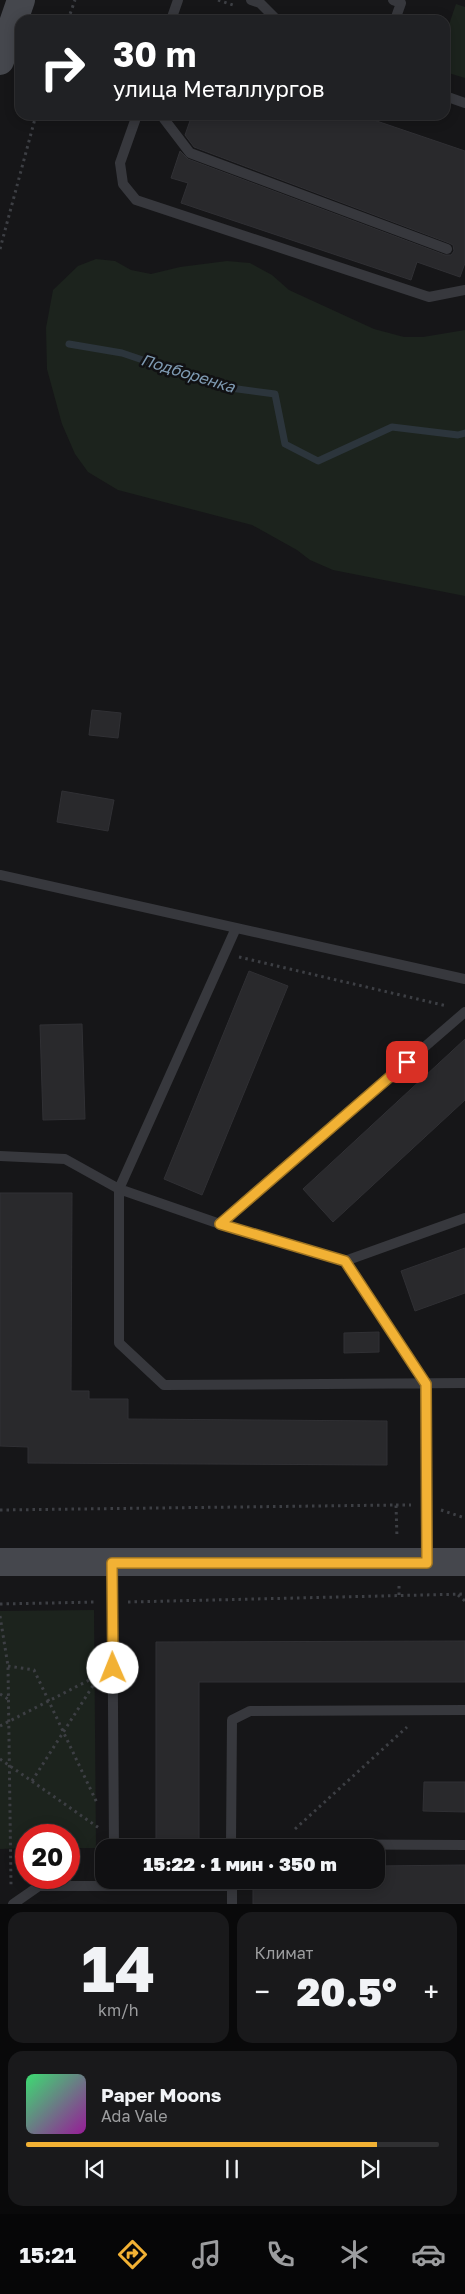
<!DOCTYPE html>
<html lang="ru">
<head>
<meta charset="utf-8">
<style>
  :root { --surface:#101012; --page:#19191b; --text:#f1f3f6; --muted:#9c9d9f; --line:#303032; --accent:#f2b134 }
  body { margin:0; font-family:"Golos Text",sans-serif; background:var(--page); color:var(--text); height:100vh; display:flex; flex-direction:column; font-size:19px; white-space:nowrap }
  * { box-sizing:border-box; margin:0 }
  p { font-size:16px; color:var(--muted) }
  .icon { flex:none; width:28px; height:28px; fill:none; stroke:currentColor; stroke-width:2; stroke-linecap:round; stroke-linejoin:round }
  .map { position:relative; height:1904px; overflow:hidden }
  .details { display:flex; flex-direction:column; gap:8px; padding:8px; background:#09090a; flex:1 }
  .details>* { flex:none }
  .top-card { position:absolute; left:15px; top:15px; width:435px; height:105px; border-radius:15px; box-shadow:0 2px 12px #0003,0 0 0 1px var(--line); background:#202124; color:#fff; overflow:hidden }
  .speed { position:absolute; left:15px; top:1824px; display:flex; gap:10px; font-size:25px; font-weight:700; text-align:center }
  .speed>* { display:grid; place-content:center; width:65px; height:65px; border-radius:50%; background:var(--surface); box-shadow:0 2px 12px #0003,0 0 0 1px var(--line); line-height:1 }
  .speed .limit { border:8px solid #d22; background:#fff; color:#111 }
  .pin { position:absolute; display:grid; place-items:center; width:42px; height:42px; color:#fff; margin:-21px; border-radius:10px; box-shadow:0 2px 8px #0006 }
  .me { position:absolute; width:55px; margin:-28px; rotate:359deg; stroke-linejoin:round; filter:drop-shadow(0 0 4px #0008) }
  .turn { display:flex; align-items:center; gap:18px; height:105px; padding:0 15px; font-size:22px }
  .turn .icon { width:65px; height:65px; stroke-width:2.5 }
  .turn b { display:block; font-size:35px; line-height:42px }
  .big { font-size:38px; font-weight:800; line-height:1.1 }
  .details .widget { flex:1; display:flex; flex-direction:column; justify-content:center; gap:8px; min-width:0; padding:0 18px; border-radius:15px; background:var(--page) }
  .details .dial { align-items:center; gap:0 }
  .dial b { font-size:65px; line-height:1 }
  .song { display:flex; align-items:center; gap:15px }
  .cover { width:60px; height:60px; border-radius:8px; background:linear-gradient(135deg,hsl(140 70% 55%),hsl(300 70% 35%)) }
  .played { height:5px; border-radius:2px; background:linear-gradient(90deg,var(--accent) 85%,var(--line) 85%) }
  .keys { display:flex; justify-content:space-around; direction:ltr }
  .heat { display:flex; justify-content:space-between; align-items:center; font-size:28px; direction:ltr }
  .details .tiles { flex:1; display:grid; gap:8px; grid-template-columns:1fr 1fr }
  .widget:last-child { grid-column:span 2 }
  .trip { position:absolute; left:95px; top:1839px; width:290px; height:50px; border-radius:15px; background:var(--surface); box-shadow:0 2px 12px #0003,0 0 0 1px var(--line); font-weight:800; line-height:50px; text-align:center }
  .dock { display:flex; height:80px; justify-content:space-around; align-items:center; background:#060607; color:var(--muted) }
  .dock .icon { width:35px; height:35px }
  .dock .selected { color:var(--accent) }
  .dock b { font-size:22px; color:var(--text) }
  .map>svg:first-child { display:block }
</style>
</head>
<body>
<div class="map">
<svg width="465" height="1904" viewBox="0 0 465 1904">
  <rect width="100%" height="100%" fill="#161618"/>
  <path fill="#1c231d" d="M456,4L465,7V78L445,72V36Z
    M96,259L115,261L131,270L151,274L180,267L227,261L250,263L272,275L289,290L374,329L404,337H423L465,330V596L333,570L310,560L297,550L252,525L118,490L88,472L75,454L62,424L47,369L46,328L53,290L78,266Z
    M94,1610L96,1848H69V1835H26V1848L0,1849V1611Z"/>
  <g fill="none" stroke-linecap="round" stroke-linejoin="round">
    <path stroke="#2c353c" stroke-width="7" d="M69,344L122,353L223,387L275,394L285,444L318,461L392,427L458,435L465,433"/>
  </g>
  <path fill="#29292c" stroke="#303034" d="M192,115H359L465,151V263L460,277L417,262L411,280L181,203L188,183L171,178L180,151L188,159L445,255H451L454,251L453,245L449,243L194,147L185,135Z
    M92,710L121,713L118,738L89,735Z
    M62,791L114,800L108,831L57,822Z
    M249,971L288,986L202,1195L164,1179Z
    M82,1024L85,1119L43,1120L40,1025Z
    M465,1039V1100L333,1222L303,1189Z
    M0,1193H72L71,1391H89V1399H128V1419L387,1421V1465L28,1463V1447L0,1446Z
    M465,1248V1293L415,1311L401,1271Z
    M379,1332V1352L344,1353V1333Z
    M465,1641V1682H199V1848H156V1642Z
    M424,1782H465V1812L423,1811Z
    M465,1865V1904H253V1880H376V1866Z"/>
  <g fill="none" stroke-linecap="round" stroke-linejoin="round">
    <path stroke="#3d3f44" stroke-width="3" stroke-dasharray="2.5 4" stroke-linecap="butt" d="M218,0L236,6
      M68,20L75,0
      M0,249L36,115
      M239,957L447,1006
      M396,1505H411
      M0,1510L396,1505L397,1538
      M441,1510L465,1518
      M399,1586V1596
      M458,1595L465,1601
      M128,1602L465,1594
      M0,1604L97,1602
      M0,1616L8,1666L11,1886
      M8,1666L34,1670L97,1803
      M0,1694L8,1699
      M0,1726L97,1676
      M0,1759L99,1828
      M32,1781L96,1681
      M295,1829L407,1727"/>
    <path stroke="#37383d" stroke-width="10" d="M251,0L260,3L277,20
      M393,0L401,3L395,20
      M171,20L178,0
      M445,96L465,103
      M137,115L120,163L123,184L136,200L429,297L465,290
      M161,115L190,153L447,249
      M0,875L465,979
      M236,928L119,1189V1343L164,1385L465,1383
      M0,1156L65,1159L119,1189L220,1224L345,1261L426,1384L427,1562
      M220,1224L465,1012
      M345,1261L465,1218
      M112,1564L114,1848
      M465,1710L250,1711L232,1720L231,1844L465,1845
      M232,1886V1904
      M13,1904L39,1886H232V1880"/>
    <path stroke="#45474d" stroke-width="28" d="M0,61L21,0
      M0,1562H465"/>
  </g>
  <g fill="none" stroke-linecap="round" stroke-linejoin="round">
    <defs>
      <path id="route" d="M113,1668L112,1563H427L426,1384L345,1261L220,1224L407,1062"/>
    </defs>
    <use href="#route" stroke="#9d7322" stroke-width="12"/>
    <use href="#route" stroke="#f2b134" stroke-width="9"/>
  </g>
  <g text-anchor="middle" stroke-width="5" stroke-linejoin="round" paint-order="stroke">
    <g font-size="16" font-style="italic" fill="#7f9bb3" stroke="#111113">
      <text transform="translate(188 373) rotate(17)" y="6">Подборенка</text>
    </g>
  </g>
</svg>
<div class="speed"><div class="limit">20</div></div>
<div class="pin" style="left:407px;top:1062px;background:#d93025"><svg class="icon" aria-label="arrive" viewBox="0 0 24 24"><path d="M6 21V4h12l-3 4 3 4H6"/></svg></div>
<svg class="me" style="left:113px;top:1668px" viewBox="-20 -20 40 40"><circle r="19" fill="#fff"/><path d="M0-13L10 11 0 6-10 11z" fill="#f2b134"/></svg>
<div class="trip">15:22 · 1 мин · 350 m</div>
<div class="top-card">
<div class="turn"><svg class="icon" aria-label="right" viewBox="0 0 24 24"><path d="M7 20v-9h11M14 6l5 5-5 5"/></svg><div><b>30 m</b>улица Металлургов</div></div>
</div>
</div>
<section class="details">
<div class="tiles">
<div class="widget dial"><b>14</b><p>km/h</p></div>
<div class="widget"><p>Климат</p>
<div class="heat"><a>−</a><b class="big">20.5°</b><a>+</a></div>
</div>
<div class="widget">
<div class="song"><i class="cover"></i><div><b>Paper Moons</b><p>Ada Vale</p></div></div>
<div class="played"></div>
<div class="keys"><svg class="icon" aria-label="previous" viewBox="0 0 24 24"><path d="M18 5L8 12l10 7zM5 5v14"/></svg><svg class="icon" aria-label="pause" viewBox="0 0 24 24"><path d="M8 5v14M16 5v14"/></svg><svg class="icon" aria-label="next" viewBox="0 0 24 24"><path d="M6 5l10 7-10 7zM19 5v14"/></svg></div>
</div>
</div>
</section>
<nav class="dock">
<b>15:21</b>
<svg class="icon selected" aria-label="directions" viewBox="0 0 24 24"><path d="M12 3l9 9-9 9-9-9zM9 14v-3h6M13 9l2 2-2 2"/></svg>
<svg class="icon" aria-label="music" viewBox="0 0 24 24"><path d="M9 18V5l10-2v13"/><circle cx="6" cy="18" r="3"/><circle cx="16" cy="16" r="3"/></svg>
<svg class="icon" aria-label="phone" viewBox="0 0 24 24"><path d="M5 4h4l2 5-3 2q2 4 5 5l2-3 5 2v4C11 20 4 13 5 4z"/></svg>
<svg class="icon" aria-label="climate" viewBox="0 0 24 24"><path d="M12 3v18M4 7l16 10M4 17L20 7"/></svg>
<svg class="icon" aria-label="car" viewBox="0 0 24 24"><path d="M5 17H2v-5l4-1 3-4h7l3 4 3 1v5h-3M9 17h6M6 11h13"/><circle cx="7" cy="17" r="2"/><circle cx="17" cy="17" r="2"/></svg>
</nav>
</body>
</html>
